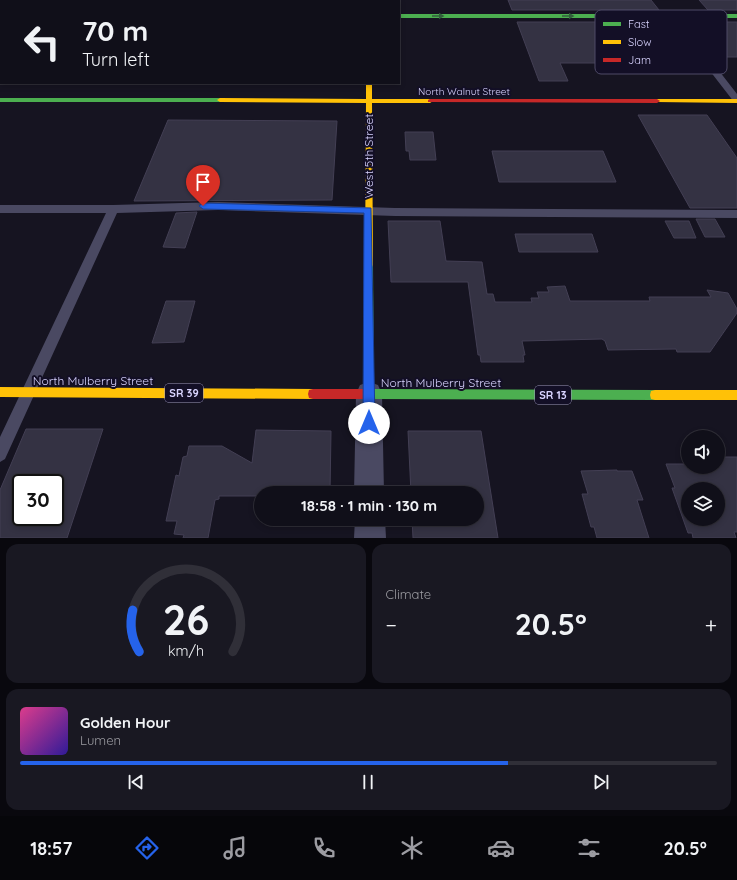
<!DOCTYPE html>
<html lang="en">
<head>
<meta charset="utf-8">
<style>
  :root { --surface:#100f19; --page:#191822; --text:#f1f3f6; --muted:#9c9ca2; --line:#302f38; --accent:#2563eb }
  body { margin:0; font-family:Quicksand,sans-serif; background:var(--page); color:var(--text); height:100vh; display:flex; flex-direction:column; font-size:15px; white-space:nowrap }
  * { box-sizing:border-box; margin:0 }
  p { font-size:13px; color:var(--muted) }
  .icon { flex:none; width:22px; height:22px; fill:none; stroke:currentColor; stroke-width:2; stroke-linecap:round; stroke-linejoin:round }
  .map { position:relative; height:538px; overflow:hidden }
  .details { display:flex; flex-direction:column; gap:6px; padding:6px; background:#09080e; flex:1 }
  .details>* { flex:none }
  .hud { position:absolute; left:0px; top:0px; width:400px; height:84px; box-shadow:0 2px 6px #0003,0 0 0 1px var(--line); background:#100f19; color:var(--text); overflow:hidden }
  .controls { position:absolute; left:681px; top:430px; display:grid; gap:8px }
  .controls a { display:grid; place-items:center; width:44px; height:44px; border-radius:50%; background:var(--surface); box-shadow:0 2px 6px #0003,0 0 0 1px var(--line); font-size:20px }
  .speed { position:absolute; left:12px; top:474px; display:flex; gap:8px; font-size:20px; font-weight:700; text-align:center }
  .speed>* { display:grid; place-content:center; width:52px; height:52px; border-radius:50%; background:var(--surface); box-shadow:0 2px 6px #0003,0 0 0 1px var(--line); line-height:1 }
  .speed .limit { border:2px solid #111; border-radius:6px; background:#fff; color:#111 }
  .pin { position:absolute; display:grid; place-items:center; width:34px; height:34px; color:#fff; margin:-41px -17px; border-radius:50% 50% 50% 0; rotate:-45deg; box-shadow:0 0 4px #0007 }
  .pin .icon { rotate:45deg }
  .me { position:absolute; width:44px; margin:-22px; rotate:0deg; stroke-linejoin:round; filter:drop-shadow(0 0 3px #0008) }
  .turn { display:flex; align-items:center; gap:14px; height:84px; padding:0 16px; font-size:18px }
  .turn .icon { width:52px; height:52px; stroke-width:2.5 }
  .turn b { display:block; font-size:28px; line-height:34px }
  .big { font-size:30px; font-weight:700; line-height:1.1 }
  .details .card { flex:1; display:flex; flex-direction:column; justify-content:center; gap:6px; min-width:0; padding:0 14px; border-radius:12px; background:var(--page) }
  .details .dial { align-items:center; gap:0 }
  .dial svg { height:104px; overflow:visible; fill:none; stroke:var(--line); stroke-width:7; stroke-linecap:round; text-anchor:middle }
  .dial text { fill:var(--text); stroke:none }
  .song { display:flex; align-items:center; gap:12px }
  .cover { width:48px; height:48px; border-radius:6px; background:linear-gradient(135deg,hsl(330 70% 55%),hsl(250 70% 35%)) }
  .played { height:4px; border-radius:2px; background:linear-gradient(90deg,var(--accent) 70%,var(--line) 70%) }
  .keys { display:flex; justify-content:space-around; direction:ltr }
  .heat { display:flex; justify-content:space-between; align-items:center; font-size:22px; direction:ltr }
  .details .tiles { flex:1; display:grid; gap:6px; grid-template-columns:1fr 1fr }
  .card:last-child { grid-column:span 2 }
  .trip { position:absolute; left:254px; top:486px; width:230px; height:40px; border-radius:20px; background:var(--surface); box-shadow:0 2px 6px #0003,0 0 0 1px var(--line); font-weight:700; line-height:40px; text-align:center }
  .tabs { display:flex; height:64px; justify-content:space-around; align-items:center; background:#06060a; color:var(--muted) }
  .tabs .icon { width:28px; height:28px }
  .tabs .active { color:var(--accent) }
  .tabs b { font-size:18px; color:var(--text) }
  .map>svg:first-child { display:block }
</style>
</head>
<body>
<div class="map">
<svg width="737" height="538" viewBox="0 0 737 538">
  <rect width="100%" height="100%" fill="#161421"/>
  <path fill="#343243" stroke="#433f54" fill-rule="evenodd" d="M508,0H651L659,10H512Z
    M699,0H737V10H708Z
    M517,22H668L673,26L698,57H696L698,59L642,60L643,63H560L568,81H539Z
    M718,22H737V57H710L686,26H722Z
    M638,115H707L737,158V208H690Z
    M168,120L337,121L332,200L134,201Z
    M405,132H433L436,160H410L409,151H406Z
    M492,151H603L616,182H499Z
    M197,212L185,248L163,247L176,213Z
    M696,219H715L725,237H705Z
    M388,221H440L446,261L482,262L487,294H493L495,302H532L531,298H539L537,292H549L547,287L565,286L570,301H650L649,297H711L707,290L728,293L737,309V313L710,352H677L676,349L608,350L605,341L602,339L522,341L525,355H523L524,362H481L480,355H478L468,282H391Z
    M665,221H689L696,238H674Z
    M515,234H592L598,252H519Z
    M166,301H195L184,342L152,343Z
    M26,429H103L67,538H0V490ZM21,483H55V517H21Z
    M256,430L331,431L330,493H261V496H219V499L215,500L208,538H183L184,535L174,534L177,521H166L176,475L179,476L183,457L187,456L189,446H222L252,463Z
    M408,431H481L498,538H413L412,519H477V493H411Z
    M718,457H737V532H734L736,538H693L692,533H688L672,488H675L666,464H688V467H718ZM688,489H718V519H688Z
    M617,470V471H632L643,500H637L649,538H597L594,527H591L582,494H588L581,471Z"/>
  <g fill="none" stroke-linecap="round" stroke-linejoin="round">
    <path fill="#4a4962" fill-rule="evenodd" d="M194,0H200V1H194Z
      M669,14H675L737,94V103L734,102L669,18Z
      M218,202L395,208L737,210V218L395,216L218,210L117,213L5,459L0,462V437L106,213H0V205H113Z"/>
    <path fill="#4a4962" fill-rule="evenodd" d="M369,382L378,385L382,394L384,493H354L356,394L360,385Z
      M355,519H385L386,538H354Z"/>
    <path fill="#4caf50" fill-rule="evenodd" d="M366,0H372V1H366Z
      M0,13H1V17H0Z
      M399,14H737V18H399Z
      M0,98H220L223,100L220,102H0Z
      M369,261L372,263L373,265L374,389L655,390L659,391L660,395L659,399L655,400L369,399L365,398L364,394L365,265L366,263Z"/>
    <path fill="#ffc107" fill-rule="evenodd" d="M366,83H372V99H430L433,101L430,103H372L373,265L372,267H366L365,265L366,103L220,102L217,100L220,98L366,99Z
      M657,99H737V103L655,102L654,101Z
      M0,387L313,389L317,390L318,394L317,398L313,399L0,397Z
      M655,390H737V400H655L651,399L650,395L651,391Z"/>
    <path fill="#c62828" fill-rule="evenodd" d="M430,99H657L660,101L657,103L428,102V100Z
      M313,389H369L373,390L374,394L373,398L369,399H313L309,398L308,394L309,390Z"/>
  </g>
  <defs><path id="oneway-solid" d="M-6-.8H1V-3.2L6.5 0L1 3.2V.8H-6Z"/></defs>
  <g fill="#305f3b">
    <use href="#oneway-solid" transform="translate(438 16)"/>
    <use href="#oneway-solid" transform="translate(568 16)"/>
  </g>
  <path fill="#2563eb" stroke="#184099" d="M203,203L371,208L375,423L373,426L369,428L365,426L363,423L364,213L203,209L199,206Z"/>
  <g text-anchor="middle" stroke-width="4" stroke-linejoin="round" paint-order="stroke">
    <g font-size="10" fill="#d9d4ff" stroke="#130f26">
      <text x="464" y="95">North Walnut Street</text>
    </g>
    <g fill="#130f26" stroke="#9e99be" stroke-width="1">
      <rect x="165" y="384" width="38" height="18" rx="3"/>
      <rect x="535" y="386" width="36" height="18" rx="3"/>
    </g>
    <g font-size="11" font-weight="bold" fill="#d9d4ff">
      <text x="184" y="397">SR 39</text>
      <text x="553" y="399">SR 13</text>
    </g>
    <g font-size="12" fill="#d9d4ff" stroke="#130f26">
      <text transform="translate(369 156) rotate(-90)" y="4">West 5th Street</text>
      <text x="93" y="385">North Mulberry Street</text>
      <text x="441" y="387">North Mulberry Street</text>
    </g>
  </g>
  <rect x="595" y="10" width="132" height="64" rx="6" fill="#130f26" stroke="#4e4a67" stroke-width="1"/>
  <rect x="603" y="22" width="18" height="4" fill="#4caf50"/>
  <rect x="603" y="40" width="18" height="4" fill="#ffc107"/>
  <rect x="603" y="58" width="18" height="4" fill="#c62828"/>
  <g font-size="11" fill="#d9d4ff">
    <text x="628" y="28">Fast</text>
    <text x="628" y="46">Slow</text>
    <text x="628" y="64">Jam</text>
  </g>
</svg>
<div class="controls">
<a><svg class="icon" aria-label="sound" viewBox="0 0 24 24"><path d="M4 9h4l5-4v14l-5-4H4zM17 9q2 3 0 6"/></svg></a>
<a><svg class="icon" aria-label="layers" viewBox="0 0 24 24"><path d="M12 4l9 5-9 5-9-5zM3 14l9 5 9-5"/></svg></a>
</div>
<div class="speed"><div class="limit">30</div></div>
<div class="pin" style="left:203px;top:206px;background:#d93025"><svg class="icon" aria-label="arrive" viewBox="0 0 24 24"><path d="M6 21V4h12l-3 4 3 4H6"/></svg></div>
<svg class="me" style="left:369px;top:423px" viewBox="-20 -20 40 40"><circle r="19" fill="#fff"/><path d="M0-13L10 11 0 6-10 11z" fill="#2563eb"/></svg>
<div class="trip">18:58 · 1 min · 130 m</div>
<div class="hud">
<div class="turn"><svg class="icon" aria-label="left" viewBox="0 0 24 24"><path d="M17 20v-9H6M10 6l-5 5 5 5"/></svg><div><b>70 m</b>Turn left</div></div>
</div>
</div>
<section class="details">
<div class="tiles">
<div class="card dial"><svg viewBox="0 0 100 80">
<path d="M14 69A42 42 0 1 1 86 69"/>
<path d="M14 69A42 42 0 0 1 9 37" stroke="#2563eb"/>
<text x="50" y="56" font-size="32" font-weight="700">26</text>
<text x="50" y="72" font-size="11">km/h</text>
</svg></div>
<div class="card"><p>Climate</p>
<div class="heat"><a>−</a><b class="big">20.5°</b><a>+</a></div>
</div>
<div class="card">
<div class="song"><i class="cover"></i><div><b>Golden Hour</b><p>Lumen</p></div></div>
<div class="played"></div>
<div class="keys"><svg class="icon" aria-label="previous" viewBox="0 0 24 24"><path d="M18 5L8 12l10 7zM5 5v14"/></svg><svg class="icon" aria-label="pause" viewBox="0 0 24 24"><path d="M8 5v14M16 5v14"/></svg><svg class="icon" aria-label="next" viewBox="0 0 24 24"><path d="M6 5l10 7-10 7zM19 5v14"/></svg></div>
</div>
</div>
</section>
<nav class="tabs">
<b>18:57</b>
<svg class="icon active" aria-label="directions" viewBox="0 0 24 24"><path d="M12 3l9 9-9 9-9-9zM9 14v-3h6M13 9l2 2-2 2"/></svg>
<svg class="icon" aria-label="music" viewBox="0 0 24 24"><path d="M9 18V5l10-2v13"/><circle cx="6" cy="18" r="3"/><circle cx="16" cy="16" r="3"/></svg>
<svg class="icon" aria-label="phone" viewBox="0 0 24 24"><path d="M5 4h4l2 5-3 2q2 4 5 5l2-3 5 2v4C11 20 4 13 5 4z"/></svg>
<svg class="icon" aria-label="climate" viewBox="0 0 24 24"><path d="M12 3v18M4 7l16 10M4 17L20 7"/></svg>
<svg class="icon" aria-label="car" viewBox="0 0 24 24"><path d="M5 17H2v-5l4-1 3-4h7l3 4 3 1v5h-3M9 17h6M6 11h13"/><circle cx="7" cy="17" r="2"/><circle cx="17" cy="17" r="2"/></svg>
<svg class="icon" aria-label="filters" viewBox="0 0 24 24"><path d="M4 7h16M4 17h16"/><circle cx="9" cy="7" r="2"/><circle cx="15" cy="17" r="2"/></svg>
<b>20.5°</b>
</nav>
</body>
</html>
